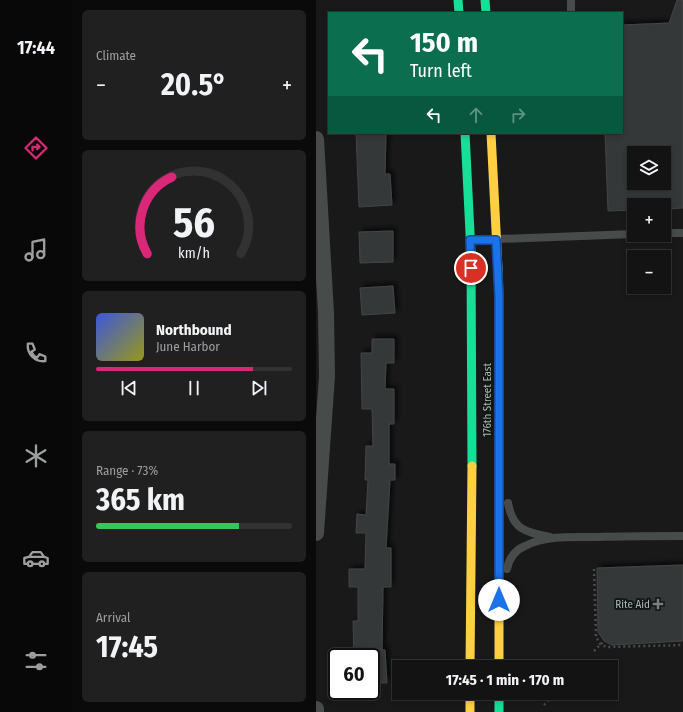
<!DOCTYPE html>
<html lang="en">
<head>
<meta charset="utf-8">
<style>
  :root { --surface:#131313; --page:#202021; --text:#f1f3f6; --muted:#9d9ea0; --line:#323233; --accent:#db2777 }
  body { margin:0; font-family:"Fira Sans Condensed",sans-serif; background:var(--page); color:var(--text); height:100vh; display:flex; flex-direction:column; font-size:15px; white-space:nowrap }
  * { box-sizing:border-box; margin:0 }
  p { font-size:13px; color:var(--muted) }
  .icon { flex:none; width:22px; height:22px; fill:none; stroke:currentColor; stroke-width:2; stroke-linecap:round; stroke-linejoin:round }
  .map { position:relative; flex:1; overflow:hidden }
  .drawer { display:flex; flex-direction:column; gap:10px; padding:10px; background:#0a0a0a; width:244px }
  .drawer>* { flex:none }
  .top-card { position:absolute; left:12px; top:12px; width:295px; height:122px; border-radius:0px; box-shadow:0 2px 6px #0003,0 0 0 1px var(--line); background:#0b6e4f; color:#fff; overflow:hidden }
  .buttons { position:absolute; left:311px; top:146px; display:grid; gap:8px }
  .buttons a { display:grid; place-items:center; width:44px; height:44px; border-radius:0px; background:var(--surface); box-shadow:0 2px 6px #0003,0 0 0 1px var(--line); font-size:20px }
  .speed { position:absolute; left:12px; top:648px; display:flex; gap:8px; font-size:20px; font-weight:700; text-align:center }
  .speed>* { display:grid; place-content:center; width:52px; height:52px; border-radius:50%; background:var(--surface); box-shadow:0 2px 6px #0003,0 0 0 1px var(--line); line-height:1 }
  .speed .limit { border:2px solid #111; border-radius:6px; background:#fff; color:#111 }
  .pin { position:absolute; display:grid; place-items:center; width:34px; height:34px; color:#fff; margin:-17px; border:2px solid #fff; border-radius:50%; box-shadow:0 1px 4px #0007 }
  .me { position:absolute; width:44px; margin:-22px; rotate:0deg; stroke-linejoin:round; filter:drop-shadow(0 0 3px #0008) }
  .turn { display:flex; align-items:center; gap:14px; height:84px; padding:0 16px; font-size:18px }
  .turn .icon { width:52px; height:52px; stroke-width:2.5 }
  .turn b { display:block; font-size:28px; line-height:34px }
  .lanes { display:flex; align-items:center; height:38px; padding:0 16px; background:#0003; justify-content:center; gap:20px; direction:ltr }
  .lanes .off { opacity:.35 }
  .big { font-size:30px; font-weight:700; line-height:1.1 }
  .drawer .tile { flex:1; display:flex; flex-direction:column; justify-content:center; gap:6px; min-width:0; padding:0 14px; border-radius:6px; background:var(--page) }
  .drawer .dial { align-items:center; gap:0 }
  .dial svg { height:104px; overflow:visible; fill:none; stroke:var(--line); stroke-width:7; stroke-linecap:round; text-anchor:middle }
  .dial text { fill:var(--text); stroke:none }
  .song { display:flex; align-items:center; gap:12px }
  .cover { width:48px; height:48px; border-radius:6px; background:linear-gradient(135deg,hsl(230 70% 55%),hsl(60 70% 35%)) }
  .played { height:4px; border-radius:2px; background:linear-gradient(90deg,var(--accent) 80%,var(--line) 80%) }
  .keys { display:flex; justify-content:space-around; direction:ltr }
  .heat { display:flex; justify-content:space-between; align-items:center; font-size:22px; direction:ltr }
  .charge { height:6px; border-radius:3px; background:linear-gradient(90deg,#34c759 73%,var(--line) 0) }
  .trip { position:absolute; left:76px; top:660px; width:226px; height:40px; border-radius:0px; background:var(--surface); box-shadow:0 2px 6px #0003,0 0 0 1px var(--line); font-weight:700; line-height:40px; text-align:center }
  main { display:flex; flex:1; min-height:0 }
  .tabs { display:flex; flex-direction:column; width:72px; justify-content:space-around; align-items:center; background:#080808; color:var(--muted) }
  .tabs .icon { width:28px; height:28px }
  .tabs .selected { color:var(--accent) }
  .tabs b { font-size:18px; color:var(--text) }
  .map>svg:first-child { display:block }
</style>
</head>
<body>
<main>
<nav class="tabs">
<b>17:44</b>
<svg class="icon selected" aria-label="directions" viewBox="0 0 24 24"><path d="M12 3l9 9-9 9-9-9zM9 14v-3h6M13 9l2 2-2 2"/></svg>
<svg class="icon" aria-label="music" viewBox="0 0 24 24"><path d="M9 18V5l10-2v13"/><circle cx="6" cy="18" r="3"/><circle cx="16" cy="16" r="3"/></svg>
<svg class="icon" aria-label="phone" viewBox="0 0 24 24"><path d="M5 4h4l2 5-3 2q2 4 5 5l2-3 5 2v4C11 20 4 13 5 4z"/></svg>
<svg class="icon" aria-label="climate" viewBox="0 0 24 24"><path d="M12 3v18M4 7l16 10M4 17L20 7"/></svg>
<svg class="icon" aria-label="car" viewBox="0 0 24 24"><path d="M5 17H2v-5l4-1 3-4h7l3 4 3 1v5h-3M9 17h6M6 11h13"/><circle cx="7" cy="17" r="2"/><circle cx="17" cy="17" r="2"/></svg>
<svg class="icon" aria-label="filters" viewBox="0 0 24 24"><path d="M4 7h16M4 17h16"/><circle cx="9" cy="7" r="2"/><circle cx="15" cy="17" r="2"/></svg>
</nav>
<section class="drawer">
<div class="tile"><p>Climate</p>
<div class="heat"><a>−</a><b class="big">20.5°</b><a>+</a></div>
</div>
<div class="tile dial"><svg viewBox="0 0 100 80">
<path d="M14 69A42 42 0 1 1 86 69"/>
<path d="M14 69A42 42 0 0 1 33 10" stroke="#db2777"/>
<text x="50" y="56" font-size="32" font-weight="700">56</text>
<text x="50" y="72" font-size="11">km/h</text>
</svg></div>
<div class="tile">
<div class="song"><i class="cover"></i><div><b>Northbound</b><p>June Harbor</p></div></div>
<div class="played"></div>
<div class="keys"><svg class="icon" aria-label="previous" viewBox="0 0 24 24"><path d="M18 5L8 12l10 7zM5 5v14"/></svg><svg class="icon" aria-label="pause" viewBox="0 0 24 24"><path d="M8 5v14M16 5v14"/></svg><svg class="icon" aria-label="next" viewBox="0 0 24 24"><path d="M6 5l10 7-10 7zM19 5v14"/></svg></div>
</div>
<div class="tile"><p>Range · 73%</p><b class="big">365 km</b><div class="charge"></div></div>
<div class="tile"><p>Arrival</p><b class="big">17:45</b></div>
</section>
<div class="map">
<svg width="367" height="712" viewBox="0 0 367 712">
  <defs>
    <filter id="shadow"><feDropShadow dx="3.5" dy="-3.5" stdDeviation="2" flood-color="#0009"/></filter>
  </defs>
  <rect width="100%" height="100%" fill="#191919"/>
  <path fill="#363939" stroke="#424545" fill-rule="evenodd" filter="url(#shadow)" d="M361,0H367V208L348,209V205H318V210L292,211L289,133H306V25L353,23ZM318,153H348V183H318Z
    M40,133H70L69,174H74L76,205L43,207Z
    M77,231V262L44,263L43,232Z
    M77,286L79,313L46,315L44,288Z
    M56,339H78V363H70L69,389H78V424H73V464H79V480H74L70,548H75V587H67L66,650H69L71,683H55V657H38L37,621H42V587H33V569H49L50,533H40L41,514L50,515L52,480H49L50,446H57L56,409H46L45,353H56Z
    M367,565V641L296,645L288,641L282,632L281,568Z"/>
  <g fill="none" stroke-linecap="round" stroke-linejoin="round">
    <path stroke="#494d4c" stroke-width="2.5" stroke-dasharray="2 3" stroke-linecap="butt" d="M278,569L280,637L284,644L291,647L367,645
      M278,651L288,641
      M228,705L239,693"/>
    <path stroke="#474c4b" stroke-width="8" d="M255,0V13
      M348,233H367
      M155,240L318,234
      M192,503C197,530 209,532 234,537
      M191,569C193,559 199,550 209,546C230,535 258,537 281,537C310,536 338,536 367,536"/>
    <path stroke="#474c4b" stroke-width="16" d="M0,139L10,313L11,376L0,533
      M0,709V712"/>
    <path stroke="#16e098" stroke-width="9" d="M142,0L143,13
      M169,0L170,13
      M149,133L155,253L156,466
      M182,269L183,296V600
      M183,693V712"/>
    <path stroke="#ffcf43" stroke-width="9" d="M175,133L182,269
      M183,600V667
      M154,667L156,466
      M154,693V712"/>
  </g>
  <g fill="none" stroke-linecap="round" stroke-linejoin="round">
    <defs>
      <path id="route" d="M155,268L154,240H180L183,296V600"/>
    </defs>
    <use href="#route" stroke="#114b97" stroke-width="10"/>
    <use href="#route" stroke="#1a73e8" stroke-width="7"/>
  </g>
  <path fill="#778280" stroke="#131516" stroke-width="1.5" d="M340 598h4v4h4v4h-4v4h-4v-4h-4v-4h4z"/>
  <g text-anchor="middle" stroke-width="4" stroke-linejoin="round" paint-order="stroke">
    <g font-size="11" fill="#a9bbb7" stroke="#131516">
      <text transform="translate(171 400) rotate(-90)" y="4">176th Street East</text>
    </g>
    <g font-size="11" fill="#a9bbb7" stroke="#131516" text-anchor="end">
      <text x="334" y="608">Rite Aid</text>
    </g>
  </g>
</svg>
<div class="buttons">
<a><svg class="icon" aria-label="layers" viewBox="0 0 24 24"><path d="M12 4l9 5-9 5-9-5zM3 14l9 5 9-5"/></svg></a>
<a>+</a>
<a>−</a>
</div>
<div class="speed"><div class="limit">60</div></div>
<div class="pin" style="left:155px;top:268px;background:#d93025"><svg class="icon" aria-label="arrive" viewBox="0 0 24 24"><path d="M6 21V4h12l-3 4 3 4H6"/></svg></div>
<svg class="me" style="left:183px;top:600px" viewBox="-20 -20 40 40"><circle r="19" fill="#fff"/><path d="M0-13L10 11 0 6-10 11z" fill="#1a73e8"/></svg>
<div class="trip">17:45 · 1 min · 170 m</div>
<div class="top-card">
<div class="turn"><svg class="icon" aria-label="left" viewBox="0 0 24 24"><path d="M17 20v-9H6M10 6l-5 5 5 5"/></svg><div><b>150 m</b>Turn left</div></div>
<div class="lanes"><svg class="icon" aria-label="left" viewBox="0 0 24 24"><path d="M17 20v-9H6M10 6l-5 5 5 5"/></svg><svg class="icon off" aria-label="ahead" viewBox="0 0 24 24"><path d="M12 20V5M6 11l6-6 6 6"/></svg><svg class="icon off" aria-label="right" viewBox="0 0 24 24"><path d="M7 20v-9h11M14 6l5 5-5 5"/></svg></div>
</div>
</div>
</main>
</body>
</html>
